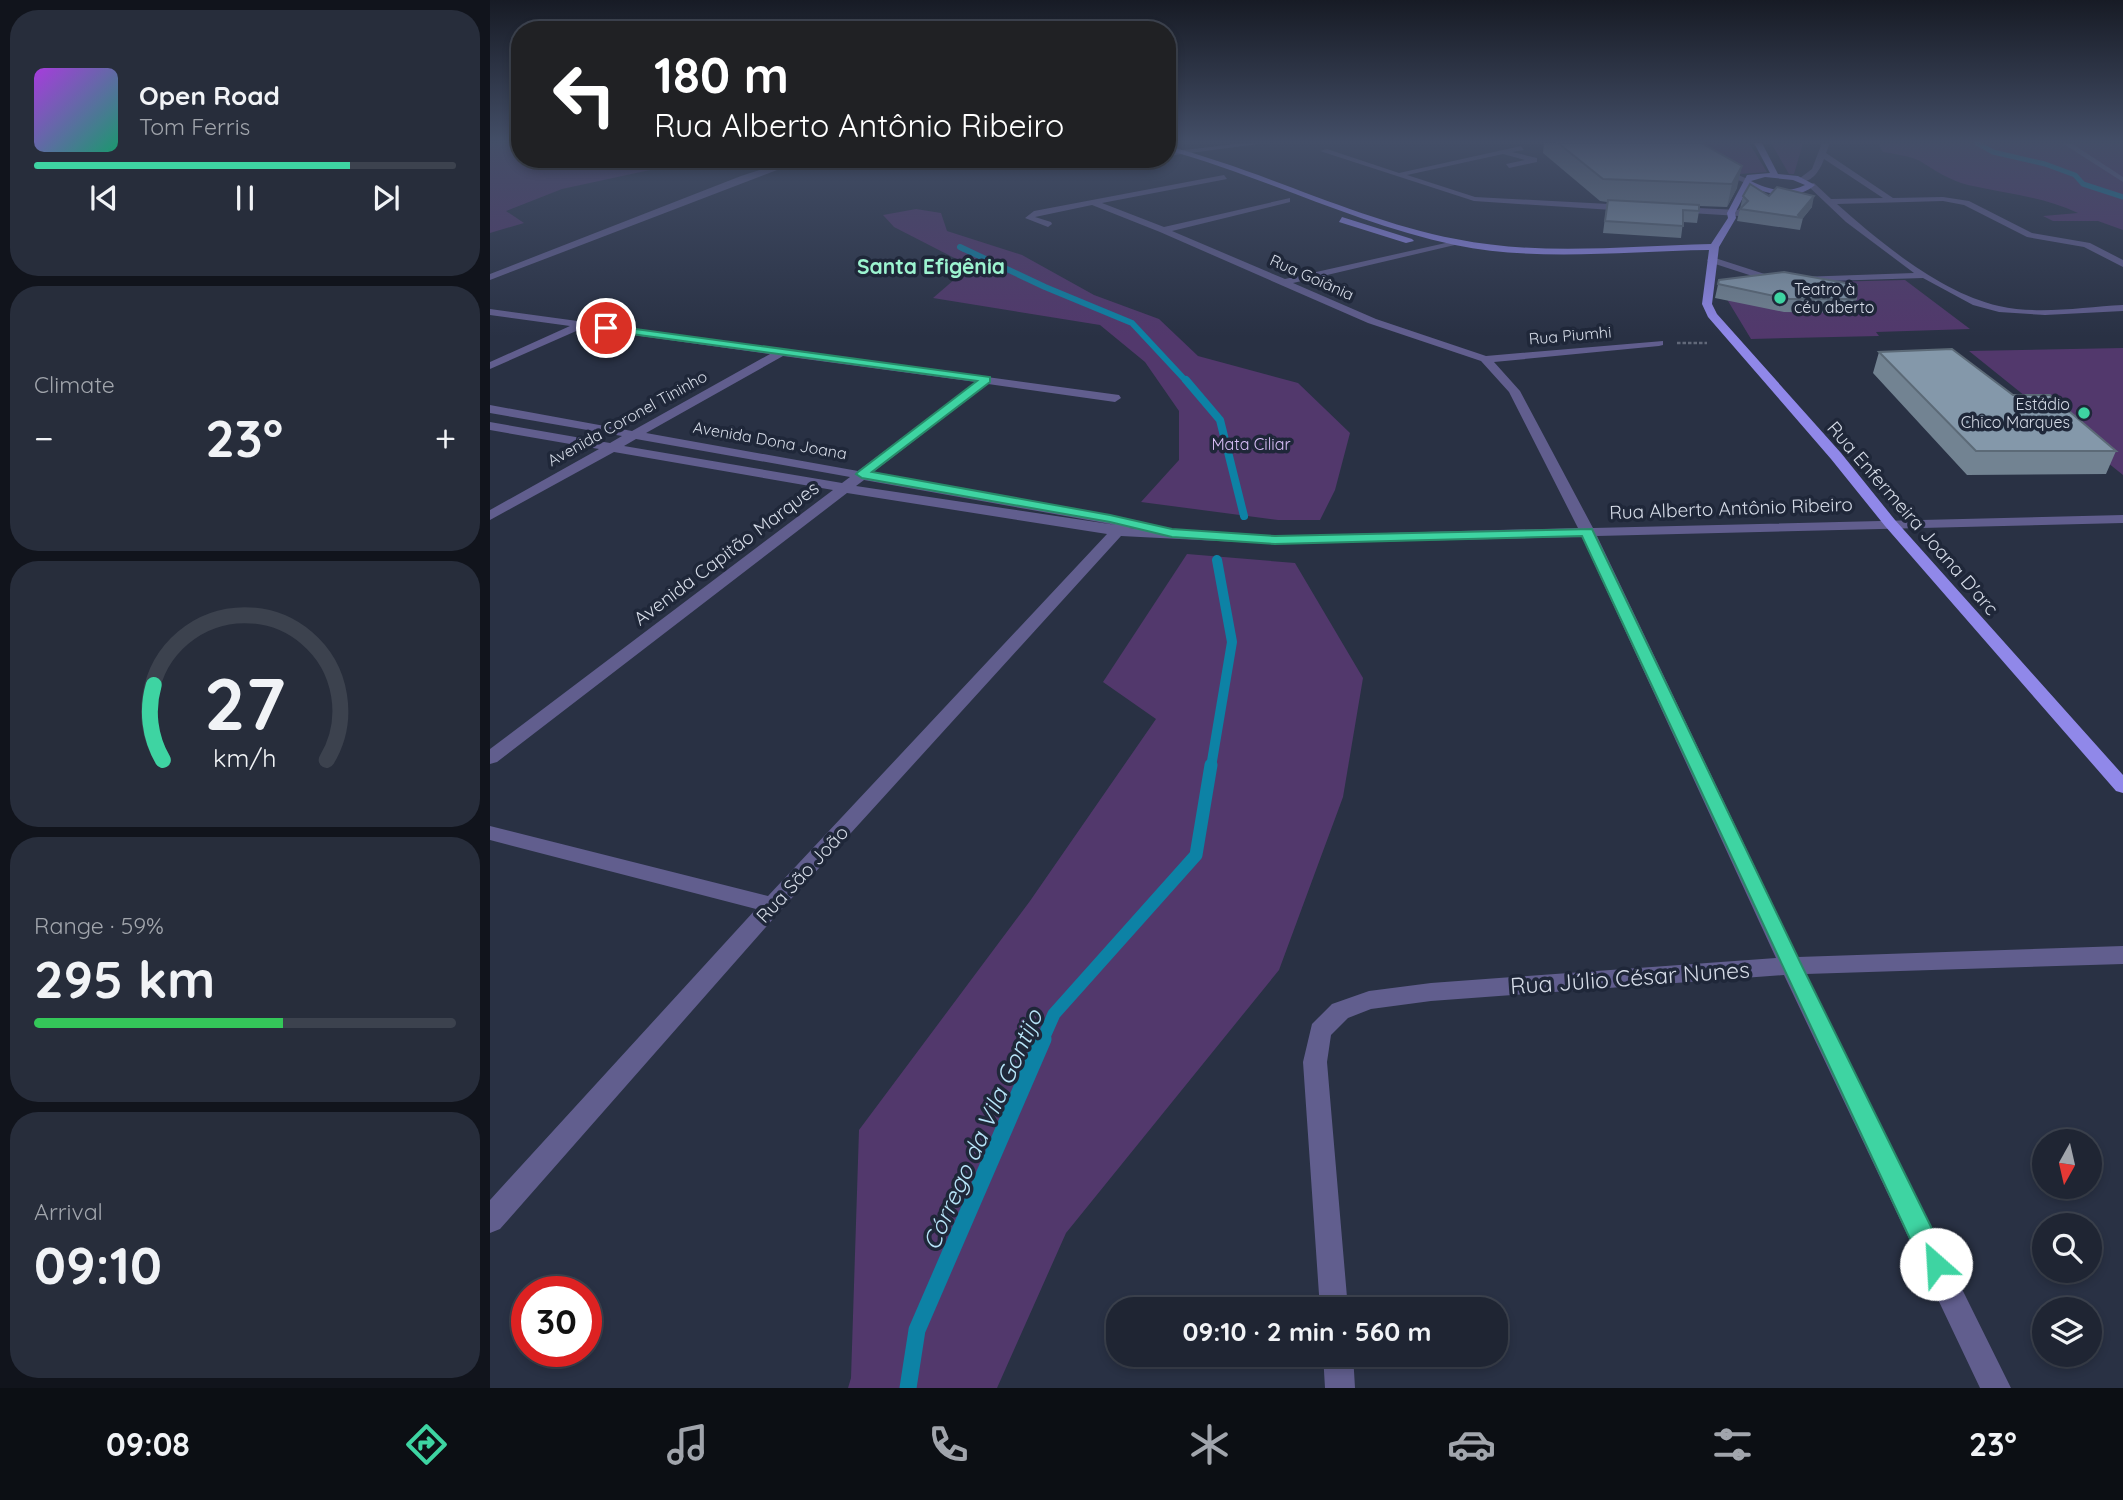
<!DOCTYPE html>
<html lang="en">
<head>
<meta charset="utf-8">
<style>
  :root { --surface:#1f2533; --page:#272d3b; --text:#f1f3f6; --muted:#a1a5ac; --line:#3c424e; --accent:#3ed4a2 }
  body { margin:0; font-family:Quicksand,sans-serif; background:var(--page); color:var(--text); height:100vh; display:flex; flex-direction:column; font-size:26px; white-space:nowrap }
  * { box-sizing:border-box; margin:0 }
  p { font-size:23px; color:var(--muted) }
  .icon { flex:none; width:38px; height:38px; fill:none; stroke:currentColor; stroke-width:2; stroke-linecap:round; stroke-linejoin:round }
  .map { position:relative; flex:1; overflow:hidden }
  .side { display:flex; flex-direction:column; gap:10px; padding:10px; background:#11141c; width:490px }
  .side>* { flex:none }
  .top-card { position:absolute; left:21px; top:21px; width:665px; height:147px; border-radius:28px; box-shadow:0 4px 10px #0003,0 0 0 2px var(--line); background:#202124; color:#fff; overflow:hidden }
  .needle { width:46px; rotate:188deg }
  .controls { position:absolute; left:1542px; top:1129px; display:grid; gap:14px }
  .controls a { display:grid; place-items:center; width:70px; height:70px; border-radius:50%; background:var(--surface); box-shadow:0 4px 10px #0003,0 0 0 2px var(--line); font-size:35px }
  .speed { position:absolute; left:21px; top:1276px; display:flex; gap:14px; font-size:35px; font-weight:700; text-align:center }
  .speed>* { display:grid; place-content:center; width:91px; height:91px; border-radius:50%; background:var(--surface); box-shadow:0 4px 10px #0003,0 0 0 2px var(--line); line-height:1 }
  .speed .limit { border:10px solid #d22; background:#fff; color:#111 }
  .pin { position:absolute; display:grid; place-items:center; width:60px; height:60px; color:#fff; margin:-30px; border:4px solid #fff; border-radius:50%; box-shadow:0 2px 7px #0007 }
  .me { position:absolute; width:77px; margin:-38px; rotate:334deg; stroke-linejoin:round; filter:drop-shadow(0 0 5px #0008) }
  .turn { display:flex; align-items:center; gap:24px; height:147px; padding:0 28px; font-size:32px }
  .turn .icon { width:91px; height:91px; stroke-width:2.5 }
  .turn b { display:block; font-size:49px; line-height:60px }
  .big { font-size:52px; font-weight:700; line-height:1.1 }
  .side .tile { flex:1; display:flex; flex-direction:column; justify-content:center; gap:10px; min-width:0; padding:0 24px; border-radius:28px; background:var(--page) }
  .side .dial { align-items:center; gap:0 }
  .dial svg { height:182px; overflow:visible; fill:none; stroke:var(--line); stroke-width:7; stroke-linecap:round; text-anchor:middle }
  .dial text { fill:var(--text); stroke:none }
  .song { display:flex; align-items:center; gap:21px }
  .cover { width:84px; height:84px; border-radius:10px; background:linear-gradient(135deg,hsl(280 70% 55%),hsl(160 70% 35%)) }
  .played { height:7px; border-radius:4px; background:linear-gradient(90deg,var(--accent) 75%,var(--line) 75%) }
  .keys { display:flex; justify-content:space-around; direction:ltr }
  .heat { display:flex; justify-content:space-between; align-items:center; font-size:38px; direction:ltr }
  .charge { height:10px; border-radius:5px; background:linear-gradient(90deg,#34c759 59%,var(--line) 0) }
  .trip { position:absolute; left:616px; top:1297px; width:402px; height:70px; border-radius:28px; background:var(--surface); box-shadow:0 4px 10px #0003,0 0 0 2px var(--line); font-weight:700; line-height:70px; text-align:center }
  .dock { display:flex; height:112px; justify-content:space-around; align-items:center; background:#0c0f14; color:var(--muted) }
  .dock .icon { width:49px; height:49px }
  .dock .current { color:var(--accent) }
  .dock b { font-size:32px; color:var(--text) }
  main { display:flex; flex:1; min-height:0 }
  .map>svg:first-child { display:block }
</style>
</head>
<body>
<main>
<section class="side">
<div class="tile">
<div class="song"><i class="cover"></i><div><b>Open Road</b><p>Tom Ferris</p></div></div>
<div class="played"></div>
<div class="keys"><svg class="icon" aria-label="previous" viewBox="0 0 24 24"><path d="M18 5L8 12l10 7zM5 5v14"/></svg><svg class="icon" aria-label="pause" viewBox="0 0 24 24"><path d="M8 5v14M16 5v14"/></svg><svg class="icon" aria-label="next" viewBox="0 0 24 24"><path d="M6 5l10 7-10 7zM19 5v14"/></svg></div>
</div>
<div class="tile"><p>Climate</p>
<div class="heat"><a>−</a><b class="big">23°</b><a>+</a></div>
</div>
<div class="tile dial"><svg viewBox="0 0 100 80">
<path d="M14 69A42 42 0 1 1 86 69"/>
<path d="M14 69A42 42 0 0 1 10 36" stroke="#3ed4a2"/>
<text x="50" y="56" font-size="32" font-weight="700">27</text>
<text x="50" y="72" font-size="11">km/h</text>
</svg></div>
<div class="tile"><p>Range · 59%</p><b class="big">295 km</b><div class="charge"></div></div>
<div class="tile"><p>Arrival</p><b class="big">09:10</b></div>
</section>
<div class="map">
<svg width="1633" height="1388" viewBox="0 0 1633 1388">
  <rect width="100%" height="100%" fill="#293144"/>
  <path fill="#52386c" d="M0,143H30V159H187L183,165L72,189L16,211L34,223L0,233Z
    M1197,143H1259L1277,172L1250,174Z
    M1281,143H1313L1304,174H1299Z
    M1394,143H1633V230L1608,221H1563L1553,216L1588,213C1551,196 1517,194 1478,185C1459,180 1446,171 1430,161C1420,156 1405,154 1393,152L1389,145Z
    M426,209L451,213L457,231L532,255L604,295L669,319L708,356L808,383L860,433L845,490L830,520H788L651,502L689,460V411L655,362L610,325L443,298L480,266L404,227L393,215Z
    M1415,280L1480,329L1386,332L1389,336L1261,339L1235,296L1264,284Z
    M1633,348V475L1479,351Z
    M697,554L805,563L873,678L853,797L789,970L576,1233L507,1388H358L361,1378L369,1130L540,901L666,719L613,682Z"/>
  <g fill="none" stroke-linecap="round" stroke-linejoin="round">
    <path stroke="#0d82a5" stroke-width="5" d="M1487,143L1503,152L1555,164L1585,175L1593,184L1633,197
      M470,247L473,249"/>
    <path stroke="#0d82a5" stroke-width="6" d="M470,247L555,287L642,323L697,382"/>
    <path stroke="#0d82a5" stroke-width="8" d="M696,380L730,420L754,516"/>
    <path stroke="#0d82a5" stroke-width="10" d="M721,767L742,642L727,560"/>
    <path stroke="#0d82a5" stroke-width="13" d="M552,1041L564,1014L706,855L721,765"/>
    <path stroke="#0d82a5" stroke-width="17" d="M418,1388L427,1330L553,1039"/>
    <path stroke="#616879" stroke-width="2.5" stroke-dasharray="3.5 2" stroke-linecap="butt" d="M1187,343H1217"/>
    <path fill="#615e8e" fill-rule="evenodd" d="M754,143H776L677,156V152Z
      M1182,143H1191L1220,163L1260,180L1253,182L1214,167Z
      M1332,143H1340L1336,153L1403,198L1453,197L1479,201L1542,233L1600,243L1633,260V267L1594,247L1537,237L1474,205L1453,201L1347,204C1391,243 1451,293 1509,306C1549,315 1593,307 1633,305V311L1555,315L1509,312L1483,305L1433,278L1307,282V278L1310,277L1424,273L1356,222L1317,185L1324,183L1341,199L1393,198L1334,159C1330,170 1323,182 1310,182V178L1322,169Z
      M1572,143H1581L1633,177V182Z
      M1031,146L1034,150L1022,152L1047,158V162L1019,168L1016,164L1035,160L1013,154L917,175L985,197L1138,205L1142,208L1138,211L984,201L830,151L837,149L909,173Z
      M304,159H316L0,280V274L251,176Z
      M734,175L737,179L612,203L674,227L800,198V202L682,231L795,279L969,240V244L803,283L886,319L996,356L1173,341V345L1169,346L1004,362L1030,391L1103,528L1633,515V523L1107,536L1308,957L1633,946V964L1316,974L1521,1388H1490L1294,975L941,1001L881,1009L858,1018L841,1035L837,1062L858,1309H830L813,1062L822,1024L842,1004L879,991L941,983L1286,958L1092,537L785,544L631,536L290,911L10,1229L0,1233V1200L266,909L0,840V826L278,896L617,534L357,493L7,762L0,764V749L343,490L124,452L0,520V510L109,449L0,430V422L120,443L132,436L0,413V405L142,431L280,354L93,328L0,369V362L80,326L0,315V309L629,395L631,398L625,402L498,384L382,473L644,520L651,524L649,527L639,528L785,536L1088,528L1019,392L991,361L878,323L670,232L602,205L545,217L561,222L562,224L558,227L535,218L544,211ZM293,356L486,382L368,471L156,433ZM146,439L360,477L352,483L134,446ZM374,480L626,525L366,486Z
      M1187,207L1249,210L1253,213L1249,216L1184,212Z
      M1222,257L1287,278L1289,280L1281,282L1219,262L1217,260Z
      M833,1354H863L865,1388H835Z"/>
    <path fill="#9088e9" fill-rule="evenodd" d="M1264,143H1272L1288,174L1308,176L1325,185C1307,201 1279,195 1259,186L1245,213L1246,218L1229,247L1222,304L1227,314L1351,453L1405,520L1633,775V793L1626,791L1395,526L1341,459L1218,317L1212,304L1219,250C1135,251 1048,262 965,245C866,224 775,177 677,150V146C775,171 867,220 966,239C1050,256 1136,246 1221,244L1238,218L1237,213L1257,175L1280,173ZM1275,177L1303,180L1315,185C1298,194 1278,190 1261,181Z
      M852,217L922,239L924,241L916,243L849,222Z"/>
  </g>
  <path fill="#728392" d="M1054,143H1211L1247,188L1237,207L1209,206V211L1207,223L1193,222L1191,238L1113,233L1117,202L1110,201L1053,153Z
    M1253,196H1279L1322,207L1313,218L1310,230L1247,221Z
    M1229,280L1366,299L1363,313L1294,312L1225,298Z
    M1389,352L1523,395L1626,451L1616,474L1477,475L1383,373Z"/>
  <path fill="#5c6a77" d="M1252,166L1247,188L1237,207L1242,184Z
    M1324,196L1322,207L1313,218L1308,215Z"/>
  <path fill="#8498aa" stroke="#5c6a77" stroke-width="2" d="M1068,143H1211L1252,166L1242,184L1113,179Z
    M1260,184L1279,196L1287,187L1324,196L1308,215L1313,218L1250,209L1258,201L1253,196Z
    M1118,200L1209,205V211L1193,210V226L1115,221Z
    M1294,272L1367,285L1366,299H1298L1228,284L1229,280Z
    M1462,349L1523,395H1560L1626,451H1486L1389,352Z"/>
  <linearGradient id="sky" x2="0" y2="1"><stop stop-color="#171b25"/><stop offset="0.42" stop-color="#434e67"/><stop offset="1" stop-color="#434e67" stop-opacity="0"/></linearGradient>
  <rect width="1633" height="337" fill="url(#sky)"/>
  <path fill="#3ed4a2" stroke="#288a69" stroke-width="2" d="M116,325L500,377V382L382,472L620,515L682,529L785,536L1102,529L1312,966L1455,1255L1458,1264L1455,1273L1446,1276L1436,1273L1092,536L785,544L682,537L620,522L372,478L366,474L368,472L487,381L112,330L111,328Z"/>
  <g fill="#3ed4a2" stroke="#1f2739" stroke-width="2.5">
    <circle cx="1290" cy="298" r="7"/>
    <circle cx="1594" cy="413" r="7"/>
  </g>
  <g text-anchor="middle" stroke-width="7" stroke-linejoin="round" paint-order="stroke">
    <g font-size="16" fill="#d5dbe7" stroke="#1f2739">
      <text transform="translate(822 277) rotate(24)" y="6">Rua Goiânia</text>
      <text transform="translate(1080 335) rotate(-5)" y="6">Rua Piumhi</text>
      <text transform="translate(137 418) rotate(-29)" y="6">Avenida Coronel Tininho</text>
      <text transform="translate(280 440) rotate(10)" y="6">Avenida Dona Joana</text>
    </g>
    <g font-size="16" fill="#d5dbe7" stroke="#1f2739" text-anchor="start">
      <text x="1304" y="295">Teatro à<tspan x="1304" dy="18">céu aberto</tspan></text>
      <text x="1580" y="410" text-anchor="end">Estádio<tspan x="1580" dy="18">Chico Marques</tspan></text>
    </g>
    <g font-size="16" fill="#d9bff7" stroke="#1f2739">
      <text x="761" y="450">Mata Ciliar</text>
    </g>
    <g font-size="19" fill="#d5dbe7" stroke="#1f2739">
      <text transform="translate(1241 508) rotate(-2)" y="7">Rua Alberto Antônio Ribeiro</text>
      <text transform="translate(1423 518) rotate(49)" y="7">Rua Enfermeira Joana D'arc</text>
      <text transform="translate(236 553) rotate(-37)" y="7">Avenida Capitão Marques</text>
      <text transform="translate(312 874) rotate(-47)" y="7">Rua São João</text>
    </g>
    <g font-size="21" font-weight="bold" fill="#9cf4d0" stroke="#1f2739">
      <text x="441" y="274">Santa Efigênia</text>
    </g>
    <g font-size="23" fill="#d5dbe7" stroke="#1f2739">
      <text transform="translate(1140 978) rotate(-4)" y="8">Rua Júlio César Nunes</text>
    </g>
    <g font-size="24" font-style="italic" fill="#b8e5f9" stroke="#1f2739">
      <text transform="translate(493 1130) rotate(-66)" y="8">Córrego da Vila Gontijo</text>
    </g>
  </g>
</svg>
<div class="controls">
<a><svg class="needle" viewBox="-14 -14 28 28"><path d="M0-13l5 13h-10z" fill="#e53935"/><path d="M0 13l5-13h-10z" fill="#a1a5ac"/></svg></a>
<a><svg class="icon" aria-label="search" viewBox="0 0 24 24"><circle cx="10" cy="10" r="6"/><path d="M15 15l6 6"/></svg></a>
<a><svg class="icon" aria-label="layers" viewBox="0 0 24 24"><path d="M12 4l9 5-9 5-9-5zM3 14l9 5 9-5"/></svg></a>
</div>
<div class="speed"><div class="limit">30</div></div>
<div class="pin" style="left:116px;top:328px;background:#d93025"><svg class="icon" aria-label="arrive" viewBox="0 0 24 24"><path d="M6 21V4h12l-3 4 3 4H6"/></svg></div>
<svg class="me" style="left:1446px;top:1264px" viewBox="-20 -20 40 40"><circle r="19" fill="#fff"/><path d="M0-13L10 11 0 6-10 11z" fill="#3ed4a2"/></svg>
<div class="trip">09:10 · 2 min · 560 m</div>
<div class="top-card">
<div class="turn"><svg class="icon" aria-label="left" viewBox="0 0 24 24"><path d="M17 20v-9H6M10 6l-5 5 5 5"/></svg><div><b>180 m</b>Rua Alberto Antônio Ribeiro</div></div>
</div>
</div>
</main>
<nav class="dock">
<b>09:08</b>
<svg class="icon current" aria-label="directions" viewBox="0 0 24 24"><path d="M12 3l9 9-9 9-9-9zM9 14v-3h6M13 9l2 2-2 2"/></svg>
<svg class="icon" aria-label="music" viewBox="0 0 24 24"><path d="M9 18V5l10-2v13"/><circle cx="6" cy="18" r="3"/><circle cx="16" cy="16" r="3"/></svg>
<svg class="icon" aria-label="phone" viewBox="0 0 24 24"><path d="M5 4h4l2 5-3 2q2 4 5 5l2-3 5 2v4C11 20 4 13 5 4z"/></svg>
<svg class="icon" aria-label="climate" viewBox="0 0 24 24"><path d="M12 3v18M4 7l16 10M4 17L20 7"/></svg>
<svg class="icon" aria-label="car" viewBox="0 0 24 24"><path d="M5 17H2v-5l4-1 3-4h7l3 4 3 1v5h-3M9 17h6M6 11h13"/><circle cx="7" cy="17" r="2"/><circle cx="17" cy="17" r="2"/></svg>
<svg class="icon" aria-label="filters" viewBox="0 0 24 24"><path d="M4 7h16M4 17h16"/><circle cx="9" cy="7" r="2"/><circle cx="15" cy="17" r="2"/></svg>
<b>23°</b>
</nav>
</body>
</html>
